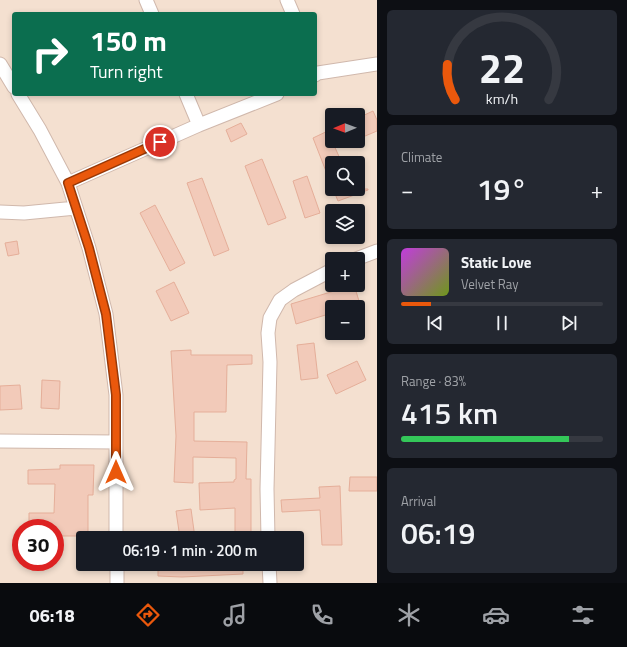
<!DOCTYPE html>
<html lang="en">
<head>
<meta charset="utf-8">
<style>
  :root { --surface:#171b24; --page:#242831; --text:#f1f3f6; --muted:#9ea1a6; --line:#363941; --accent:#ea580c }
  body { margin:0; font-family:"Titillium Web",sans-serif; background:var(--page); color:var(--text); height:100vh; display:flex; flex-direction:column; font-size:15px; white-space:nowrap }
  * { box-sizing:border-box; margin:0 }
  p { font-size:13px; color:var(--muted) }
  .icon { flex:none; width:22px; height:22px; fill:none; stroke:currentColor; stroke-width:2; stroke-linecap:round; stroke-linejoin:round }
  .map { position:relative; flex:1; overflow:hidden }
  .panel { display:flex; flex-direction:column; gap:10px; padding:10px; background:#0d0f14; width:250px }
  .panel>* { flex:none }
  .hud { position:absolute; left:12px; top:12px; width:305px; height:84px; border-radius:4px; box-shadow:0 2px 6px #0003; background:#0b6e4f; color:#fff; overflow:hidden }
  .needle { width:26px; rotate:269deg }
  .controls { position:absolute; left:325px; top:108px; display:grid; gap:8px }
  .controls a { display:grid; place-items:center; width:40px; height:40px; border-radius:4px; background:var(--surface); box-shadow:0 2px 6px #0003; font-size:20px }
  .speed { position:absolute; left:12px; top:519px; display:flex; gap:8px; font-size:20px; font-weight:700; text-align:center }
  .speed>* { display:grid; place-content:center; width:52px; height:52px; border-radius:50%; background:var(--surface); box-shadow:0 2px 6px #0003; line-height:1 }
  .speed .limit { border:6px solid #d22; background:#fff; color:#111 }
  .pin { position:absolute; display:grid; place-items:center; width:34px; height:34px; color:#fff; margin:-17px; border:2px solid #fff; border-radius:50%; box-shadow:0 1px 4px #0007 }
  .me { position:absolute; width:44px; margin:-22px; rotate:0deg; stroke-linejoin:round; filter:drop-shadow(0 0 3px #0008) }
  .turn { display:flex; align-items:center; gap:14px; height:84px; padding:0 12px; font-size:18px }
  .turn .icon { width:52px; height:52px; stroke-width:2.5 }
  .turn b { display:block; font-size:28px; line-height:34px }
  .big { font-size:30px; font-weight:600; line-height:1.1 }
  .panel .card { flex:1; display:flex; flex-direction:column; justify-content:center; gap:6px; min-width:0; padding:0 14px; border-radius:6px; background:var(--page) }
  .panel .dial { align-items:center; gap:0 }
  .dial svg { height:104px; overflow:visible; fill:none; stroke:var(--line); stroke-width:7; stroke-linecap:round; text-anchor:middle }
  .dial text { fill:var(--text); stroke:none }
  .song { display:flex; align-items:center; gap:12px }
  .cover { width:48px; height:48px; border-radius:6px; background:linear-gradient(135deg,hsl(290 70% 55%),hsl(80 70% 35%)) }
  .played { height:4px; border-radius:2px; background:linear-gradient(90deg,var(--accent) 15%,var(--line) 15%) }
  .keys { display:flex; justify-content:space-around; direction:ltr }
  .heat { display:flex; justify-content:space-between; align-items:center; font-size:22px; direction:ltr }
  .charge { height:6px; border-radius:3px; background:linear-gradient(90deg,#34c759 83%,var(--line) 0) }
  .trip { position:absolute; left:76px; top:531px; width:228px; height:40px; border-radius:4px; background:var(--surface); box-shadow:0 2px 6px #0003; font-weight:600; line-height:40px; text-align:center }
  .menu { display:flex; height:64px; justify-content:space-around; align-items:center; background:#090b0e; color:var(--muted) }
  .menu .icon { width:28px; height:28px }
  .menu .active { color:var(--accent) }
  .menu b { font-size:18px; color:var(--text) }
  main { display:flex; flex:1; min-height:0 }
  .map>svg:first-child { display:block }
</style>
</head>
<body>
<main>
<div class="map">
<svg width="377" height="583" viewBox="0 0 377 583">
  <rect width="100%" height="100%" fill="#fdefe2"/>
  <path fill="#f4e0d0" fill-rule="evenodd" d="M0,0H377V583H0ZM14,14H315V94H14ZM332,115H358V141H332ZM332,163H358V189H332ZM332,211H358V237H332ZM332,259H358V285H332ZM332,307H358V333H332ZM21,528H55V562H21ZM83,538H297V564H83Z"/>
  <path fill="#f2cab9" stroke="#e5ae99" d="M373,111L377,120V131L358,139V118Z
    M241,123L247,134L231,142L226,130Z
    M332,129V141L342,163H332L331,184L313,138Z
    M262,159L286,218L268,225L245,166Z
    M307,176L320,213L305,218L293,181Z
    M202,178L229,250L214,256L187,183Z
    M333,189H368V190L338,201Z
    M155,205L185,263L170,271L140,213Z
    M17,241L19,254L8,256L5,243Z
    M174,282L189,313L171,321L156,291Z
    M354,285L360,304L352,307H332V313L296,324L291,304Z
    M314,343L318,378L301,380L297,345Z
    M191,350V355H252V364L227,365L226,412H194V441L247,442L246,479H251V538H235V508L200,510L199,483L234,482V480L236,479V458L193,457V483L174,482L176,436L171,351Z
    M357,361L366,380L336,394L327,375Z
    M42,380L60,381L59,409L41,408Z
    M20,385L22,409L0,410V386Z
    M60,465H94L93,495H88V536H55V528H29V513H54L55,484H28V470L60,469Z
    M350,477H377V491H349Z
    M340,486L342,545H322L320,510L282,512L281,500L320,498L319,487Z
    M191,509L195,538H180L176,511Z
    M158,564H243V574L182,577L158,576Z"/>
  <g fill="none" stroke-linecap="round" stroke-linejoin="round">
    <defs>
      <path id="minor" d="M146,0L152,14
        M287,0L293,14
        M0,64L14,87
        M315,75L318,73L377,64
        M18,94L40,130L68,183L89,248L106,314L116,395V538
        M186,94L199,125
        M68,183L199,125L277,94
        M0,212L24,213L76,208
        M356,259L377,251
        M0,441L116,442
        M268,538L267,489L270,362L268,333L270,318L280,300L294,290L332,270
        M117,564V583
        M269,564L270,583"/>
    </defs>
    <use href="#minor" stroke="#d0b8ac" stroke-width="15"/>
    <use href="#minor" stroke="#fff" stroke-width="13"/>
  </g>
  <g fill="none" stroke-linecap="round" stroke-linejoin="round">
    <defs>
      <path id="route" d="M116,472V395L106,314L89,248L68,183L160,142"/>
    </defs>
    <use href="#route" stroke="#983908" stroke-width="10"/>
    <use href="#route" stroke="#ea580c" stroke-width="7"/>
  </g>
</svg>
<div class="controls">
<a><svg class="needle" viewBox="-14 -14 28 28"><path d="M0-13l5 13h-10z" fill="#e53935"/><path d="M0 13l5-13h-10z" fill="#9ea1a6"/></svg></a>
<a><svg class="icon" aria-label="search" viewBox="0 0 24 24"><circle cx="10" cy="10" r="6"/><path d="M15 15l6 6"/></svg></a>
<a><svg class="icon" aria-label="layers" viewBox="0 0 24 24"><path d="M12 4l9 5-9 5-9-5zM3 14l9 5 9-5"/></svg></a>
<a>+</a>
<a>−</a>
</div>
<div class="speed"><div class="limit">30</div></div>
<div class="pin" style="left:160px;top:142px;background:#d93025"><svg class="icon" aria-label="arrive" viewBox="0 0 24 24"><path d="M6 21V4h12l-3 4 3 4H6"/></svg></div>
<svg class="me" style="left:116px;top:472px" viewBox="-20 -20 40 40"><path d="M0-17L14 15 0 8-14 15z" fill="#ea580c" stroke="#fff" stroke-width="4"/></svg>
<div class="trip">06:19 · 1 min · 200 m</div>
<div class="hud">
<div class="turn"><svg class="icon" aria-label="right" viewBox="0 0 24 24"><path d="M7 20v-9h11M14 6l5 5-5 5"/></svg><div><b>150 m</b>Turn right</div></div>
</div>
</div>
<section class="panel">
<div class="card dial"><svg viewBox="0 0 100 80">
<path d="M14 69A42 42 0 1 1 86 69"/>
<path d="M14 69A42 42 0 0 1 8 42" stroke="#ea580c"/>
<text x="50" y="56" font-size="32" font-weight="700">22</text>
<text x="50" y="72" font-size="11">km/h</text>
</svg></div>
<div class="card"><p>Climate</p>
<div class="heat"><a>−</a><b class="big">19°</b><a>+</a></div>
</div>
<div class="card">
<div class="song"><i class="cover"></i><div><b>Static Love</b><p>Velvet Ray</p></div></div>
<div class="played"></div>
<div class="keys"><svg class="icon" aria-label="previous" viewBox="0 0 24 24"><path d="M18 5L8 12l10 7zM5 5v14"/></svg><svg class="icon" aria-label="pause" viewBox="0 0 24 24"><path d="M8 5v14M16 5v14"/></svg><svg class="icon" aria-label="next" viewBox="0 0 24 24"><path d="M6 5l10 7-10 7zM19 5v14"/></svg></div>
</div>
<div class="card"><p>Range · 83%</p><b class="big">415 km</b><div class="charge"></div></div>
<div class="card"><p>Arrival</p><b class="big">06:19</b></div>
</section>
</main>
<nav class="menu">
<b>06:18</b>
<svg class="icon active" aria-label="directions" viewBox="0 0 24 24"><path d="M12 3l9 9-9 9-9-9zM9 14v-3h6M13 9l2 2-2 2"/></svg>
<svg class="icon" aria-label="music" viewBox="0 0 24 24"><path d="M9 18V5l10-2v13"/><circle cx="6" cy="18" r="3"/><circle cx="16" cy="16" r="3"/></svg>
<svg class="icon" aria-label="phone" viewBox="0 0 24 24"><path d="M5 4h4l2 5-3 2q2 4 5 5l2-3 5 2v4C11 20 4 13 5 4z"/></svg>
<svg class="icon" aria-label="climate" viewBox="0 0 24 24"><path d="M12 3v18M4 7l16 10M4 17L20 7"/></svg>
<svg class="icon" aria-label="car" viewBox="0 0 24 24"><path d="M5 17H2v-5l4-1 3-4h7l3 4 3 1v5h-3M9 17h6M6 11h13"/><circle cx="7" cy="17" r="2"/><circle cx="17" cy="17" r="2"/></svg>
<svg class="icon" aria-label="filters" viewBox="0 0 24 24"><path d="M4 7h16M4 17h16"/><circle cx="9" cy="7" r="2"/><circle cx="15" cy="17" r="2"/></svg>
</nav>
</body>
</html>
